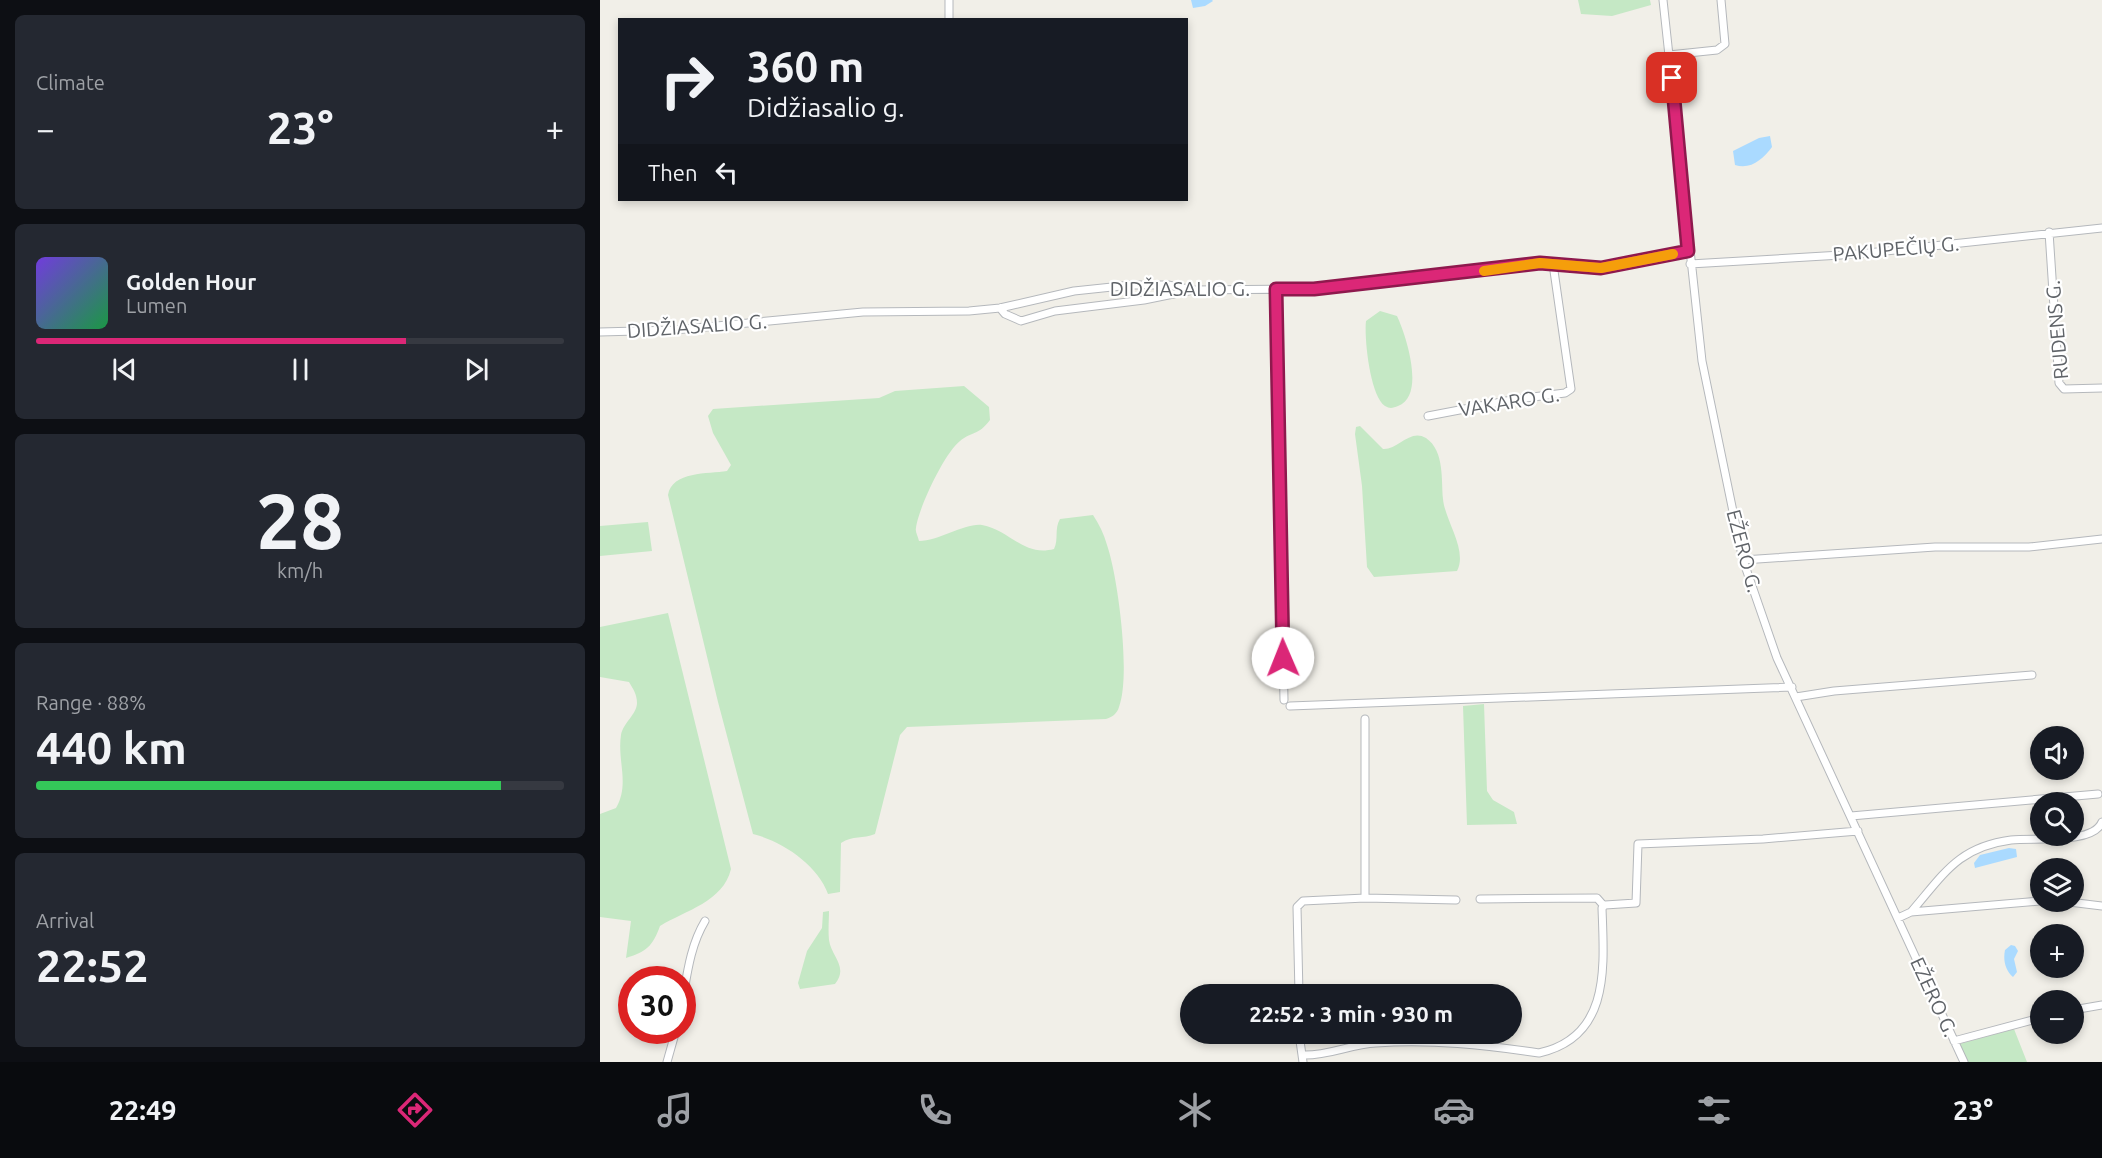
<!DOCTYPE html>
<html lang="en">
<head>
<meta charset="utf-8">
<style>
  :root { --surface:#171b24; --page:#242831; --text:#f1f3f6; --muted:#9ea1a6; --line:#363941; --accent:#db2777 }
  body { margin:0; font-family:Ubuntu,sans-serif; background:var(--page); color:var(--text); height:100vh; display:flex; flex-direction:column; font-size:22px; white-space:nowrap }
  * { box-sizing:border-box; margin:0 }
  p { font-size:20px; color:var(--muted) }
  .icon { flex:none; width:33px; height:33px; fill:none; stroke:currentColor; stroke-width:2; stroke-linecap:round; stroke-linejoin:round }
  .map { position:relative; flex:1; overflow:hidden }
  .drawer { display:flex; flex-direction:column; gap:15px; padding:15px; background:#0d0f14; width:600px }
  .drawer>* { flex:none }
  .hud { position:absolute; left:18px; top:18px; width:570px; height:183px; border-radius:0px; box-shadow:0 3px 9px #0003; background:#171b24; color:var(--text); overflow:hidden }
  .buttons { position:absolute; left:1430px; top:726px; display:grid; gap:12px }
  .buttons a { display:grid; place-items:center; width:54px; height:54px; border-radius:50%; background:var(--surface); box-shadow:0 3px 9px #0003; font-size:30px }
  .speed { position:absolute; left:18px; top:966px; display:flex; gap:12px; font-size:30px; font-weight:700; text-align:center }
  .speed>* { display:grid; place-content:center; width:78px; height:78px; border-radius:50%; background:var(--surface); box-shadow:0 3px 9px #0003; line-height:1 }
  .speed .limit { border:9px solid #d22; background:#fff; color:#111 }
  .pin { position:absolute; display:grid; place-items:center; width:51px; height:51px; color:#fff; margin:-26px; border-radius:12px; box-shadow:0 3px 9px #0006 }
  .me { position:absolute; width:66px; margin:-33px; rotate:359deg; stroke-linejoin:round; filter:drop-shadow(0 0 4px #0008) }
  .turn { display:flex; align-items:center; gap:21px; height:126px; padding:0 30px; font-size:27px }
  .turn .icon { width:78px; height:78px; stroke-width:2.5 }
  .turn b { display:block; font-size:42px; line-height:51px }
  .then { display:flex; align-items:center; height:57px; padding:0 30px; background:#0003; gap:12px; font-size:22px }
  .big { font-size:45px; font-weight:700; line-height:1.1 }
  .drawer .card { flex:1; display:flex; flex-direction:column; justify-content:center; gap:9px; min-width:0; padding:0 21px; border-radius:9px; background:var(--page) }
  .drawer .dial { align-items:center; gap:0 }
  .dial b { font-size:78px; line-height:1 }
  .song { display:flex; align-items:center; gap:18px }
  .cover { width:72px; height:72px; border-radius:9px; background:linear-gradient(135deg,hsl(260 70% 55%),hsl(140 70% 35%)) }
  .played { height:6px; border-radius:3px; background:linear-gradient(90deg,var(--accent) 70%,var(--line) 70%) }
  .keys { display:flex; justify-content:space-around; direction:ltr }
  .heat { display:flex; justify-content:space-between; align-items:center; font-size:33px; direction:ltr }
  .charge { height:9px; border-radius:4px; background:linear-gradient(90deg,#34c759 88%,var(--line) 0) }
  .trip { position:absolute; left:580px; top:984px; width:342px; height:60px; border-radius:30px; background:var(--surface); box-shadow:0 3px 9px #0003; font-weight:700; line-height:60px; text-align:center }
  .dock { display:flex; height:96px; justify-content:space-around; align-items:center; background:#090b0e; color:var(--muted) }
  .dock .icon { width:42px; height:42px }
  .dock .on { color:var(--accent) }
  .dock b { font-size:27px; color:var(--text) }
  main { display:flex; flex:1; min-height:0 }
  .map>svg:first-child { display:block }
</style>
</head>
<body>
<main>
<section class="drawer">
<div class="card"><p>Climate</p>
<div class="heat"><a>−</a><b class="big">23°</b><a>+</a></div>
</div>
<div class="card">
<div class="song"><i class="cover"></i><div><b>Golden Hour</b><p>Lumen</p></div></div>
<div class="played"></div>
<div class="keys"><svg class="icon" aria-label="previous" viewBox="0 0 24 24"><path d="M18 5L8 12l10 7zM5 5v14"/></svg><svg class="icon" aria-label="pause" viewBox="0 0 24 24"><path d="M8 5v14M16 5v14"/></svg><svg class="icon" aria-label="next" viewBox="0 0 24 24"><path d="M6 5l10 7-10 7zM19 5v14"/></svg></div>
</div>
<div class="card dial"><b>28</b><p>km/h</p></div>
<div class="card"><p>Range · 88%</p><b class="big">440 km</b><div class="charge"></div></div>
<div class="card"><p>Arrival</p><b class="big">22:52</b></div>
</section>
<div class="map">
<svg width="1502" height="1062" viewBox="0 0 1502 1062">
  <rect width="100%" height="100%" fill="#f1efe8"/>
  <path fill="#c5e8c5" d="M978,0H1050L1051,5L1012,16L981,14Z
    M780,311L797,316C806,335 826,396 798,406C793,408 790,409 785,406C770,396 764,338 766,321Z
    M364,386L389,407L390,420C378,436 372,431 360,441C345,452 318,509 316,528C315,532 318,536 319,541C339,541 365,523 382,525C410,530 423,557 454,549C459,539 454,529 460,519L493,515C499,524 504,534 507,545C518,577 531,676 519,707C517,714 512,717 506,719L307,727L300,735L275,834C263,839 253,835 241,843L240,892L228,894C218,865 182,841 153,834L118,702L68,495C72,471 108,474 127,471L131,465L113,433L108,416L113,409L279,398L295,391Z
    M760,426L783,449C798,450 810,428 826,438C845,451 841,481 843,499C845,521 868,550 857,571L774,577L767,567L762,486L755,434L756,427Z
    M48,522L52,551L0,556V526Z
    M68,613L131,869C123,902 86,910 60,926C53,946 46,952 26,958L31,921L0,917V814L16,808C30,784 17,761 21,735C23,723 37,714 37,703C37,694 33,689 29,682L0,677V627Z
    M884,704L887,791L893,800L914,812L917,824L867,825L863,706Z
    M229,911C229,920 228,930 229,940C231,956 249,967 235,984L200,989L198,983L207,951L222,928L223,912Z
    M1414,1029L1427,1062H1368L1359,1044Z"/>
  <path fill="#aadaff" d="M591,0H612L613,1L605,6L593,8Z
    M1170,136L1172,147C1163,159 1151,170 1135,165L1133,151L1159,138Z
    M1409,848L1416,849L1417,857L1375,868L1374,863L1380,855Z
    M1411,945L1415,946L1418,951L1414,959L1417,972L1413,977C1405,970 1403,960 1405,950Z"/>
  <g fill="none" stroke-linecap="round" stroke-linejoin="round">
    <defs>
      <path id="minor" d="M349,0V20
        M1063,0L1102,361L1143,560L1177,658L1364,1062
        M1069,55L1117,50L1125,44L1121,0
        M1449,232L1459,383L1464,389L1502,388
        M1090,264L1258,254L1502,228
        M676,289L684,700
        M400,308L405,314L421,321L455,311L544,300L593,290
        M0,332L74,330L263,312L369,311L400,308L474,291L531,285H568L593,290L714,289L940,263L1001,268L1088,251
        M828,416L917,399L965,393L971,389L953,264
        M1143,560L1335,547H1429L1502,539
        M1196,697L1234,691L1432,675
        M690,706L1192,687
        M765,719V898
        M1251,816L1498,794
        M880,899L997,898L1004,906
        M1469,902L1502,906
        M1311,912C1344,874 1358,847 1411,840C1433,837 1493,845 1502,822
        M1298,918L1311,912L1440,901
        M699,994L697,907L703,901L765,898L856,900
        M82,1003C87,975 90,946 105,921
        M1473,1010L1502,1005
        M699,1034L703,1062
        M1354,1041L1440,1018
        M703,1055C728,1056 751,1044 776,1043C831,1039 885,1045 939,1053C1011,1037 1004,967 1002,908L1005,905L1036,903L1038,844L1163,839L1258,831
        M67,1062L76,1030"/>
    </defs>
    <use href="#minor" stroke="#b5b8bc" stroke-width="9"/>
    <use href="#minor" stroke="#fff" stroke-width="7"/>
  </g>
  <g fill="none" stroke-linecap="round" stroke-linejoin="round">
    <defs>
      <path id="route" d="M683,658L676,289H714L940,263L1001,268L1088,251L1072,78"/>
    </defs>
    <use href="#route" stroke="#8e194d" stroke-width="15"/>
    <use href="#route" stroke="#db2777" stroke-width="10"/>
    <path stroke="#f59e0b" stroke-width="10" d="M884,271L940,263L1001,268L1073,254"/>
  </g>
  <g text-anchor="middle" stroke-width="4.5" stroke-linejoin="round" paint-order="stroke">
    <g font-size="20" fill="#5f6368" stroke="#fff">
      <text transform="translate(1296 249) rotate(-5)" y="7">PAKUPEČIŲ G.</text>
      <text x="580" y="296">DIDŽIASALIO G.</text>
      <text transform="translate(97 326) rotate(-4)" y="7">DIDŽIASALIO G.</text>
      <text transform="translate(1457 330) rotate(-95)" y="7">RUDENS G.</text>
      <text transform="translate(909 402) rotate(-9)" y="7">VAKARO G.</text>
      <text transform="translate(1144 551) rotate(75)" y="7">EŽERO G.</text>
      <text transform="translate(1334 997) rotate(65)" y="7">EŽERO G.</text>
    </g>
  </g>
</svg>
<div class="buttons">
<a><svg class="icon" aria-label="sound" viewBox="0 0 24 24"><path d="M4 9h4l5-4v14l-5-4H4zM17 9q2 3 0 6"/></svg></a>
<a><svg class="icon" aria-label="search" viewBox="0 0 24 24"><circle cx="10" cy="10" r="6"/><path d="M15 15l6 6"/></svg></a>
<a><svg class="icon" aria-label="layers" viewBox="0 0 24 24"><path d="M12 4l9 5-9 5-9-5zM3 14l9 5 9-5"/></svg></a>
<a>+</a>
<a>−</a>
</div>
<div class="speed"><div class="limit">30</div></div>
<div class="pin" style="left:1072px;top:78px;background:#d93025"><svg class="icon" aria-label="arrive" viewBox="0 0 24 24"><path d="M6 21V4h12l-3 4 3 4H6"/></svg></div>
<svg class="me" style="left:683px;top:658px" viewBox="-20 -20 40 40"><circle r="19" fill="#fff"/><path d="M0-13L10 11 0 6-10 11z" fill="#db2777"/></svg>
<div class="trip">22:52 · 3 min · 930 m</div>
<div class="hud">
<div class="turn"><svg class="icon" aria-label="right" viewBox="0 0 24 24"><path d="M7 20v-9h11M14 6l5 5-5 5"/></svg><div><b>360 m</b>Didžiasalio g.</div></div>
<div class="then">Then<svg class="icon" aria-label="left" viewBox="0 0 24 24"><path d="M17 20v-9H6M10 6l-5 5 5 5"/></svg></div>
</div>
</div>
</main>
<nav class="dock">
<b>22:49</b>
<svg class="icon on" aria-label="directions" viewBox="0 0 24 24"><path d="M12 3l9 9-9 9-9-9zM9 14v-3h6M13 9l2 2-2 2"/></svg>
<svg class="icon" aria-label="music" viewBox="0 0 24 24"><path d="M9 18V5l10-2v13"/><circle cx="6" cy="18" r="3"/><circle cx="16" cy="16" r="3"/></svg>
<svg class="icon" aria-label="phone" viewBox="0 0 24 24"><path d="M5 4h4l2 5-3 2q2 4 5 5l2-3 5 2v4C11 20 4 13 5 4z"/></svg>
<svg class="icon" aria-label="climate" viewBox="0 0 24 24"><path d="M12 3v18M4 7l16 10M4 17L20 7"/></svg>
<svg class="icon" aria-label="car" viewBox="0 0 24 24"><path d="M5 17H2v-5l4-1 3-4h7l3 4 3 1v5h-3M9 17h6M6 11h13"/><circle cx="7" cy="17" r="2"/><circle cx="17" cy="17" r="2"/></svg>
<svg class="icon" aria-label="filters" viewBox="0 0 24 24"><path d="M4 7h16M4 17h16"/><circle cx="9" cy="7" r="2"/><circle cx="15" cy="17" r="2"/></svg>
<b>23°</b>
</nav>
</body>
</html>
